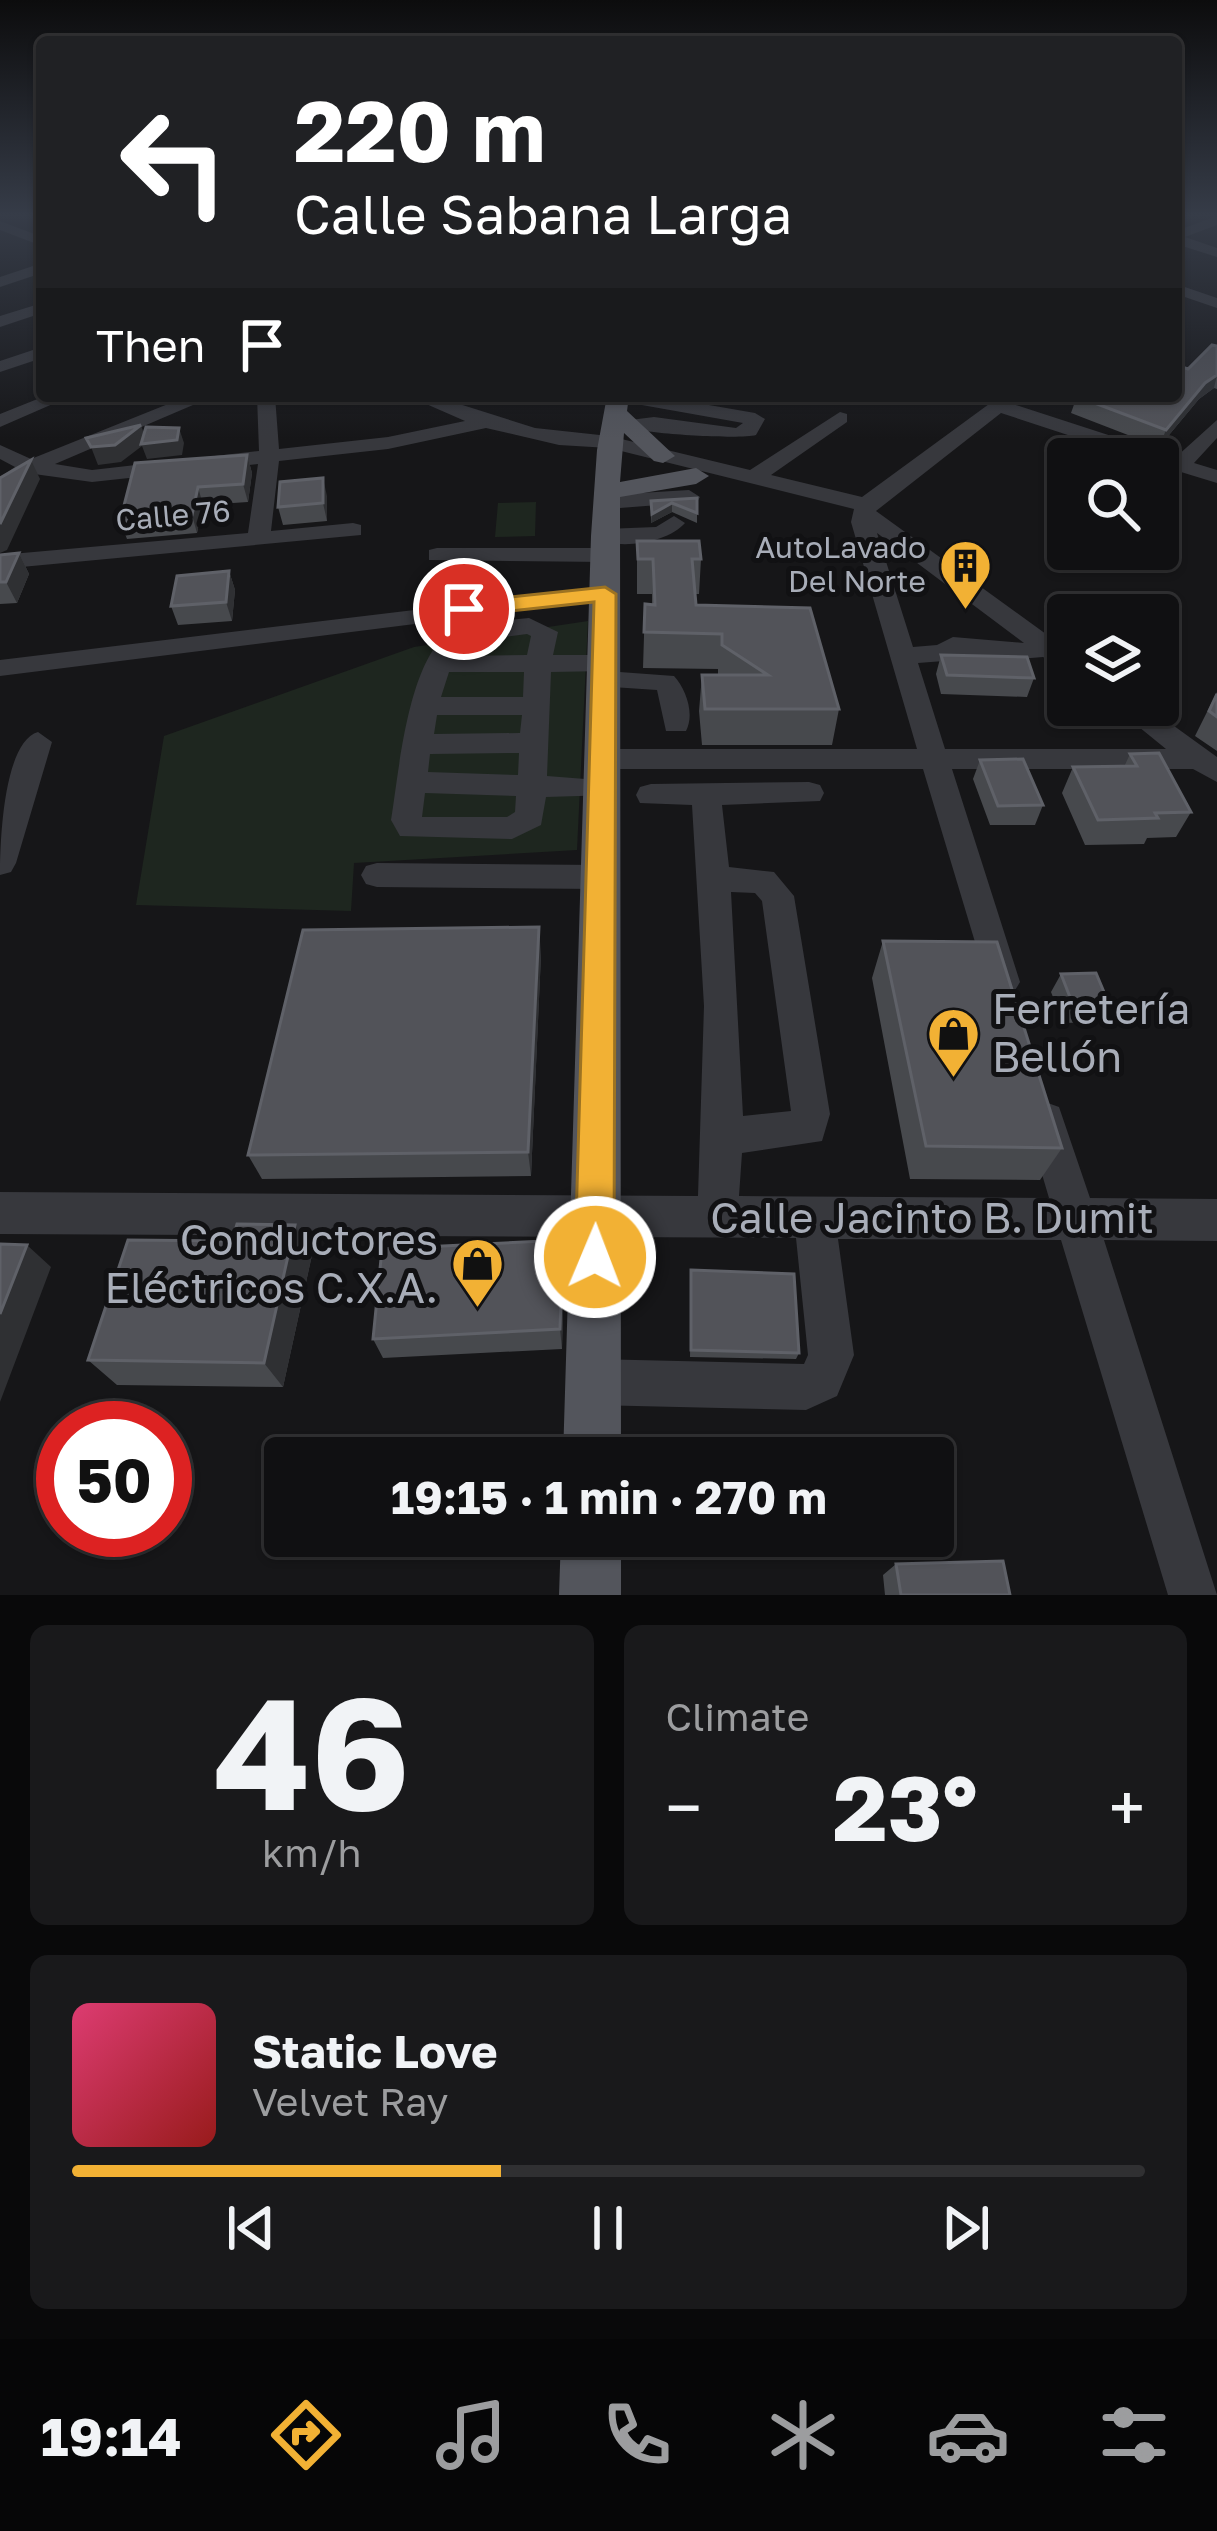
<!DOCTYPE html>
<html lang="en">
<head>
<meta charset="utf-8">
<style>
  :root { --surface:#101012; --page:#19191b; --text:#f1f3f6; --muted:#9c9d9f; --line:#303032; --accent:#f2b134 }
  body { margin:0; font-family:"Golos Text",sans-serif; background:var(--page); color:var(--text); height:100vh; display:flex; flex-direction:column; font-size:45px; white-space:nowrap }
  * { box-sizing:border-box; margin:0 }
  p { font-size:39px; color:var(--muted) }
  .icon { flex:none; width:66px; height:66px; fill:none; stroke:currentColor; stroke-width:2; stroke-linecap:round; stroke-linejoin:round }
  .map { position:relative; height:1595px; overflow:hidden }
  .sheet { display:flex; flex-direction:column; gap:30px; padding:30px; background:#09090a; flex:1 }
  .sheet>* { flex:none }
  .top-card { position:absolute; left:36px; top:36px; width:1146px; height:366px; border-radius:12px; box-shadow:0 3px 9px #0004,0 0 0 3px var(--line); background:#202124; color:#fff; overflow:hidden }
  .tools { position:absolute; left:1047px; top:438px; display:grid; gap:24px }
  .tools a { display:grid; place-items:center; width:132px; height:132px; border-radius:12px; background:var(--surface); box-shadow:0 3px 9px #0004,0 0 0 3px var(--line); font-size:60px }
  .speed { position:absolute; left:36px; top:1401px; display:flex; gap:24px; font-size:60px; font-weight:700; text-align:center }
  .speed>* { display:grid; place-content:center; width:156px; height:156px; border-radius:50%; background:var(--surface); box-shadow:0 3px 9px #0004,0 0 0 3px var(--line); line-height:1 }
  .speed .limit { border:18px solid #d22; background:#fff; color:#111 }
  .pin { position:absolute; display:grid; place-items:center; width:102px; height:102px; color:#fff; margin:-51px; border:6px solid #fff; border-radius:50%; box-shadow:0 3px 12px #0007 }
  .me { position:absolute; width:132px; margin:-66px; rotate:1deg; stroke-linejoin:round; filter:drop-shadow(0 0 9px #0008) }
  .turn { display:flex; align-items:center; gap:42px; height:252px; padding:0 60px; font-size:54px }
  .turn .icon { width:156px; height:156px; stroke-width:2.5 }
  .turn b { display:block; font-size:84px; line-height:102px }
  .then { display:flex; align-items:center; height:114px; padding:0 60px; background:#0003; gap:24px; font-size:45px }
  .big { font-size:90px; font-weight:700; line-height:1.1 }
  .sheet .widget { flex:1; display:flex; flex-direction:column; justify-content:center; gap:18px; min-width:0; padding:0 42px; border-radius:18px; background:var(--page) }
  .sheet .dial { align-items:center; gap:0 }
  .dial b { font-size:156px; line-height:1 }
  .song { display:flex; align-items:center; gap:36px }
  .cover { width:144px; height:144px; border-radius:18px; background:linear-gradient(135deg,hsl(340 70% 55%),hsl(0 70% 35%)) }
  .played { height:12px; border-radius:6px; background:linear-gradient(90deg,var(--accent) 40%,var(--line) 40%) }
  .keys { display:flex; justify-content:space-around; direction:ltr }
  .heat { display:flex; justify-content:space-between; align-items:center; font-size:66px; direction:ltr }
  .sheet .tiles { flex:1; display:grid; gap:30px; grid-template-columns:1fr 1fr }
  .widget:last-child { grid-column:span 2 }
  .trip { position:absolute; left:264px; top:1437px; width:690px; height:120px; border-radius:12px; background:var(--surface); box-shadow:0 3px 9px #0004,0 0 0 3px var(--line); font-weight:700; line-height:120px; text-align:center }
  .menu { display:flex; height:192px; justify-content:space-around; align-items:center; background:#060607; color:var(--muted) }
  .menu .icon { width:84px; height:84px }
  .menu .current { color:var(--accent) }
  .menu b { font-size:54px; color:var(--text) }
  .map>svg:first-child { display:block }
</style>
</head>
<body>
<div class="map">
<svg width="1217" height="1595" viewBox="0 0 1217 1595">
  <rect width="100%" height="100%" fill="#161618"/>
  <path fill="#1e261f" d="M536,502L535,536L495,537L498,503Z
    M588,621L577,850L354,863L351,911L136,905L164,736L414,647Z"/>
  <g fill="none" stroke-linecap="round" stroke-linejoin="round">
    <path fill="#37383d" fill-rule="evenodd" d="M1217,216V225L1185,237L1217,248V257L1176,244V231Z
      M0,221L42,237V246L0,230Z
      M42,263V273L0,287V277Z
      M1176,284L1217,298V308L1176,294Z
      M42,303V313L0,327V316Z
      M42,347V358L0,372V361Z
      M45,396H71L0,427V414Z
      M188,396H214L55,464L92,470L259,451L257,396H275L279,449L388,437L465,421L408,396H434L535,428L609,436L750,470L840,412L847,414V422L771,475L862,497L1000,396H1021L1013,404L1176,457L1217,420V438L1194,463L1217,470V483L1158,465V459H1141L1001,413L876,511L1068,650V671L1043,657L1008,660L959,654L944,661L918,663L945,749H1166L1112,705H1145L1217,757V782L1193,769H952L1020,982L1014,992L1002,997L990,992L923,769H603L589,759L603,749H917L851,522L854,509L609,448L559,445L486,428L388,449L279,461L271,531L353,523L361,525V535L0,569V555L248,533L258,464L92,482L34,474L0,492V477L15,467L0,459V445L31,459ZM877,533L1024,643L953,637L937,645L913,647Z
      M616,396H657L755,413L765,419L756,435C738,440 630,433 619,425L622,421L654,417L736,428L743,423L625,402Z
      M689,490L700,497L697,502L607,509L596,502L607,495Z
      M674,516L685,523C668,543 614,552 594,536L605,529L656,527Z
      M437,548H606L618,555L606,562L429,560V550Z
      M605,587L614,589V599L0,676V660Z
      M529,618L558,632L553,655H606L619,663L606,671L551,672L547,776L611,781L615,788L611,795L546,797L541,825L512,839L400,836L391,820C399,773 408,652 455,629C477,619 506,621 529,618ZM527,634L531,636L527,655L457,656L472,641ZM449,672H524L523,697H441ZM437,715H522L520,733L434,734ZM519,753L518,775L428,772L430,754ZM425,793L516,796L515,812L507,817H422Z
      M606,671L674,676C686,689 695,714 686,731H666L657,690L597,686L593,680Z
      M38,732L52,742L16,863L11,872L0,875C0,844 3,742 38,732Z
      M809,782L820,785L824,793L820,801L722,805L729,867L774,872L794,896L830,1114L822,1141L742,1153L739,1196L1049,1198L1026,1120L1031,1107L1045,1102L1059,1107L1090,1198L1217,1199V1241L1104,1240L1217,1595H1168L1061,1240L838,1239L854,1355L837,1396L806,1410L593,1405L577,1398L570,1382L577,1366L593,1359L804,1364L808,1355L796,1238L0,1234V1192L698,1196L704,1006L692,805L640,803L636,795L640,787L651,784ZM731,892L755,893L762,901L791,1111L743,1116Z
      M377,863L599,865L610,868L615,877L610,886L599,889L377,887L366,884L361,875L366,866Z"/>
    <path fill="#53555c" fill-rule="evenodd" d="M607,396H629L627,411L675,456L663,463L654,461L624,433L620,482L696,468L709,476L696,484L620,497L621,1458H563L591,536L597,450Z
      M561,1536H621V1595H559Z"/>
  </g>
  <path fill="#47494d" d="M1217,346V389L1214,388L1199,399L1159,447L1071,413L1077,396H1176L1188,369Z
    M247,455L252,473L248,502L203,505L197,533L127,539L120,521Z
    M327,496V521L283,525L278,507Z
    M697,498V523L672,512L651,523V501Z
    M637,541L701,559L699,594H695L696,605L839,709L832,745H702L699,711L702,675H718V669L643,668L645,604L652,605V594H637Z
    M19,553L29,574L17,603L0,604V555Z
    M229,571L235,590L232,621L178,625L171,606Z
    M941,655L1034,678L1027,697L941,694L936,674Z
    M1217,692V751L1195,736Z
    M1130,754L1191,812L1176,837L1147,838L1144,844L1085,845L1062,793L1073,767H1124Z
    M980,760L1043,805L1035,825H990L973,779Z
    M883,941L1062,1148L1040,1180L910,1179L872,978Z
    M541,955L531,1176L262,1179L248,1155Z
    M1061,974L1109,1004L1098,1022L1063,1023L1051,992Z
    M563,1240L564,1263L562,1349L383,1358L373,1339Z
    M312,1255L283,1387L117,1385L88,1360Z
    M691,1270L799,1353L796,1359L690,1357Z
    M896,1564L1010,1595H885L883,1575Z"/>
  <path fill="#2f3033" d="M1217,375L1214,388L1199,399L1159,447L1166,430L1205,383Z
    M141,425L147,443L179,428L184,443L182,455L147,459L142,446L121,462L98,465L91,447Z
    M247,455L252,473L248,502L243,484Z
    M31,460L40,479L7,550L0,553V524Z
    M323,478L327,496V521L323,503Z
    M198,487L203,505L197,533L192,515Z
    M672,503V512L651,523L652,514Z
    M19,553L29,574L17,603L6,582Z
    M229,571L235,590L232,621L226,602Z
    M539,927L541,955L531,1176L528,1152Z
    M295,1225L312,1255L283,1387L264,1363Z
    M563,1240L564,1263L562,1349L560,1329Z
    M27,1245L51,1267L0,1402V1314Z"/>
  <path fill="#525359" stroke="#5f6168" stroke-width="3" d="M1212,345L1217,346V375L1205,383L1166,430L1076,396H1176V372L1182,367L1188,369Z
    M141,425L115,445L91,447L86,438Z
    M146,427L179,428L177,440L141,444Z
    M247,455L243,484L198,487L192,515L120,521L135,463Z
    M31,460L0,524V478Z
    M323,478V503L278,507L280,482Z
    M697,498V513L672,503L652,514L651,501Z
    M637,541H699L701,559H692L696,605L810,608L839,709H705L702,675H768L722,645V634L644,632L645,604L655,605L653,559H638Z
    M19,553L6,582H0V555Z
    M229,571L226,602L171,606L177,576Z
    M941,655L1027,657L1034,678L947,675Z
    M1217,694V717L1209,711Z
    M1159,753L1191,812L1155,813L1158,818L1098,820L1073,767L1137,766L1130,754Z
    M1023,759L1043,805L998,806L980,760Z
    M539,927L528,1152L248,1155L303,930Z
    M883,941L997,942L1062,1148L926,1146Z
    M1096,973L1109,1004L1073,1005L1061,974Z
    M237,1224L295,1225L264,1363L88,1360L128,1240L232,1241Z
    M563,1240L560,1329L373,1339L382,1249Z
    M0,1244L27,1245L0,1314Z
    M691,1270L794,1274L799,1353L691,1350Z
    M1003,1561L1010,1595H901L896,1564Z"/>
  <linearGradient id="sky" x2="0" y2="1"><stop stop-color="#0c0c0d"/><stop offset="0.49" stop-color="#363c48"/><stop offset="1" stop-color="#363c48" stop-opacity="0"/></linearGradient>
  <rect width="1217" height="439" fill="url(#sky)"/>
  <path fill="#f2b134" stroke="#9d7322" stroke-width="3" d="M605,587L616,594L614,1257L609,1270L595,1276L581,1270L575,1257L594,602L464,616L453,609L464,602Z"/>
  <defs>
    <symbol id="building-pin" viewBox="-11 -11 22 30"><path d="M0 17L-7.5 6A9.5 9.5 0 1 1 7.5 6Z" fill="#f2b134" stroke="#111113"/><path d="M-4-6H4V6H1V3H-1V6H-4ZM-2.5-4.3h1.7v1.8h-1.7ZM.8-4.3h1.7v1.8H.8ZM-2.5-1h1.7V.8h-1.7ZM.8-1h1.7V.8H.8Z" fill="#111"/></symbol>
    <symbol id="shop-pin" viewBox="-11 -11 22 30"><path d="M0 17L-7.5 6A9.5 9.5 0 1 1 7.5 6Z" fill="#f2b134" stroke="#111113"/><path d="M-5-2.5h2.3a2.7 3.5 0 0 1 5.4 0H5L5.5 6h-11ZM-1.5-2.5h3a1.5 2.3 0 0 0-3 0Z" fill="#111"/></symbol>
  </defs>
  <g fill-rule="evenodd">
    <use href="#building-pin" x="936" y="536" width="59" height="81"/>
    <use href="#shop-pin" x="924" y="1004" width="59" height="81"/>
    <use href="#shop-pin" x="448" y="1234" width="59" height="81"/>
  </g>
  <g text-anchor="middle" stroke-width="10" stroke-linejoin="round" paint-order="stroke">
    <g font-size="30" fill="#a8adb8" stroke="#111113">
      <text transform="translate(173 516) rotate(-5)" y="10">Calle 76</text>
    </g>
    <g font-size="30" fill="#a8adb8" stroke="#111113" text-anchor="end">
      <text x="926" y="558">AutoLavado<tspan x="926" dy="34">Del Norte</tspan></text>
    </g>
    <g font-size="42" fill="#a8adb8" stroke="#111113" text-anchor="start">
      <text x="992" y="1024">Ferretería<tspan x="992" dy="48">Bellón</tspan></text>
      <text x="438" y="1255" text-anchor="end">Conductores<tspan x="438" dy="48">Eléctricos C.X.A.</tspan></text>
    </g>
    <g font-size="42" fill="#a8adb8" stroke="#111113">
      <text x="932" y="1233">Calle Jacinto B. Dumit</text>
    </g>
  </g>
</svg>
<div class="tools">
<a><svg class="icon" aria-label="search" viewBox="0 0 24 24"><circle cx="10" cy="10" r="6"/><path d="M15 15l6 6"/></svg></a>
<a><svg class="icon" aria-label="layers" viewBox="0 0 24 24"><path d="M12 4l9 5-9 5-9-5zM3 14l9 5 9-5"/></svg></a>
</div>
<div class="speed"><div class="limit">50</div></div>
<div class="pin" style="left:464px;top:609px;background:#d93025"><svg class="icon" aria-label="arrive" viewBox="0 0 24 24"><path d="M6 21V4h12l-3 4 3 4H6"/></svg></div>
<svg class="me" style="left:595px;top:1257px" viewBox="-20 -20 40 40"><circle r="17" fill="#f2b134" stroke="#fff" stroke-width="3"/><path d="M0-11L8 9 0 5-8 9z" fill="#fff"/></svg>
<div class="trip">19:15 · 1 min · 270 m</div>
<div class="top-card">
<div class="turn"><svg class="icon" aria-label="left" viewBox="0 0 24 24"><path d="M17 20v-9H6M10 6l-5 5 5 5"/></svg><div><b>220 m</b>Calle Sabana Larga</div></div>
<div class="then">Then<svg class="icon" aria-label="arrive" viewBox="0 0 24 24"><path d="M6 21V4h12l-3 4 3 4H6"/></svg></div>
</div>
</div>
<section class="sheet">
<div class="tiles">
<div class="widget dial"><b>46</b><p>km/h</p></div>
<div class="widget"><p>Climate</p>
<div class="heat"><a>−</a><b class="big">23°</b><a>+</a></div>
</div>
<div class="widget">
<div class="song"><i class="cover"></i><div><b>Static Love</b><p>Velvet Ray</p></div></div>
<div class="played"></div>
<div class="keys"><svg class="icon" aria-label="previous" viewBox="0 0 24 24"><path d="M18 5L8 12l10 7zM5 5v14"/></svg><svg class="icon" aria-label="pause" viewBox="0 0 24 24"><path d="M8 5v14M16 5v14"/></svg><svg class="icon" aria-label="next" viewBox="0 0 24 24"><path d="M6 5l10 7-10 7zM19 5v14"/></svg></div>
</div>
</div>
</section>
<nav class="menu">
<b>19:14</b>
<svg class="icon current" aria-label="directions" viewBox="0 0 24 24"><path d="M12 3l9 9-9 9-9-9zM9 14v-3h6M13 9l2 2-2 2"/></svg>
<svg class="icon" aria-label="music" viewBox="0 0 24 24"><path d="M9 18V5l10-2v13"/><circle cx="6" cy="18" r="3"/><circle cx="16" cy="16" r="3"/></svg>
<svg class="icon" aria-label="phone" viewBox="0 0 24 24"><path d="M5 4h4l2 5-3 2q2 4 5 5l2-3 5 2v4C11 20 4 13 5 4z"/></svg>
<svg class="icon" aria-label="climate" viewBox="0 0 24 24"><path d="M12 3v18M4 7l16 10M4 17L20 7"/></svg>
<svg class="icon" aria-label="car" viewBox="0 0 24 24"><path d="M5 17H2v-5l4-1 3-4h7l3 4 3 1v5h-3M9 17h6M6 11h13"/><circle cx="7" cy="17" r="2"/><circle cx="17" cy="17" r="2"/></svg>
<svg class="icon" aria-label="filters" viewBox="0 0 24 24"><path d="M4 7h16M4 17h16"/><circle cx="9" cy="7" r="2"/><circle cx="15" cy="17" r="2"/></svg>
</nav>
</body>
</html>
